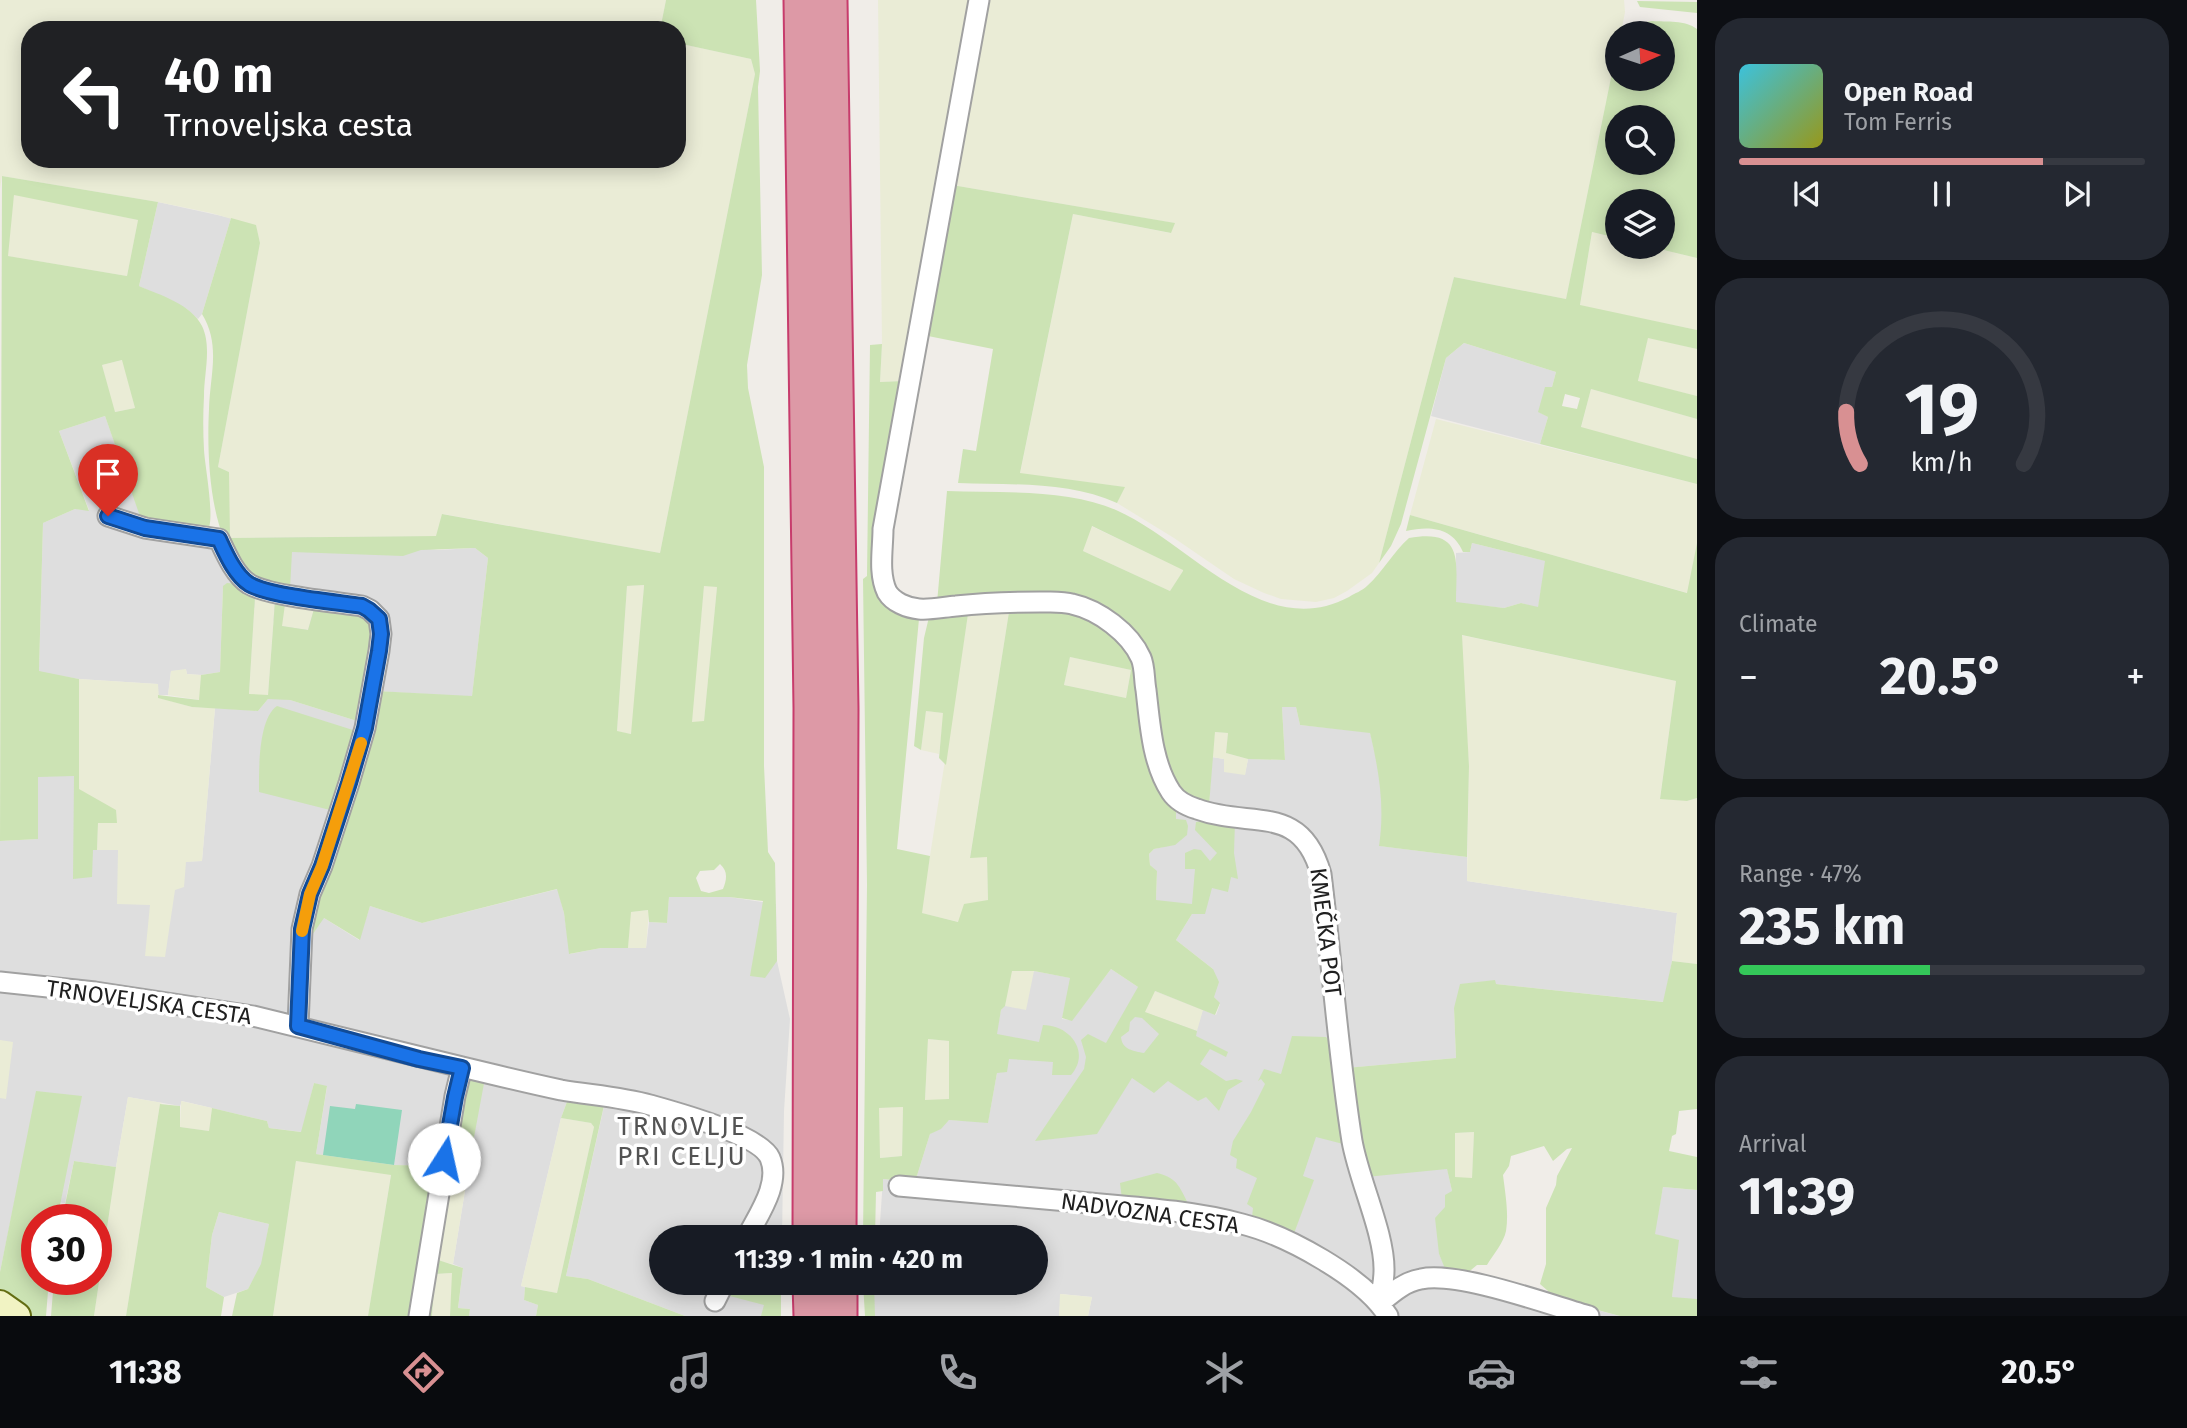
<!DOCTYPE html>
<html lang="en">
<head>
<meta charset="utf-8">
<style>
  :root { --surface:#171b24; --page:#242831; --text:#f1f3f6; --muted:#9ea1a6; --line:#363941; --accent:#d89092 }
  body { margin:0; font-family:"Fira Sans",sans-serif; background:var(--page); color:var(--text); height:100vh; display:flex; flex-direction:column; font-size:26px; white-space:nowrap }
  * { box-sizing:border-box; margin:0 }
  p { font-size:23px; color:var(--muted) }
  .icon { flex:none; width:38px; height:38px; fill:none; stroke:currentColor; stroke-width:2; stroke-linecap:round; stroke-linejoin:round }
  .map { position:relative; flex:1; overflow:hidden }
  .panel { display:flex; flex-direction:column; gap:18px; padding:18px; background:#0d0f14; width:490px }
  .panel>* { flex:none }
  .banner { position:absolute; left:21px; top:21px; width:665px; height:147px; border-radius:28px; box-shadow:0 4px 18px #0003; background:#202124; color:#fff; overflow:hidden }
  .needle { width:46px; rotate:87deg }
  .controls { position:absolute; left:1605px; top:21px; display:grid; gap:14px }
  .controls a { display:grid; place-items:center; width:70px; height:70px; border-radius:50%; background:var(--surface); box-shadow:0 4px 18px #0003; font-size:35px }
  .speed { position:absolute; left:21px; top:1204px; display:flex; gap:14px; font-size:35px; font-weight:700; text-align:center }
  .speed>* { display:grid; place-content:center; width:91px; height:91px; border-radius:50%; background:var(--surface); box-shadow:0 4px 18px #0003; line-height:1 }
  .speed .limit { border:10px solid #d22; background:#fff; color:#111 }
  .pin { position:absolute; display:grid; place-items:center; width:60px; height:60px; color:#fff; margin:-72px -30px; border-radius:50% 50% 50% 0; rotate:-45deg; box-shadow:0 0 7px #0007 }
  .pin .icon { rotate:45deg }
  .me { position:absolute; width:77px; margin:-38px; rotate:10deg; stroke-linejoin:round; filter:drop-shadow(0 0 5px #0008) }
  .turn { display:flex; align-items:center; gap:24px; height:147px; padding:0 28px; font-size:32px }
  .turn .icon { width:91px; height:91px; stroke-width:2.5 }
  .turn b { display:block; font-size:49px; line-height:60px }
  .big { font-size:52px; font-weight:700; line-height:1.1 }
  .panel .tile { flex:1; display:flex; flex-direction:column; justify-content:center; gap:10px; min-width:0; padding:0 24px; border-radius:28px; background:var(--page) }
  .panel .dial { align-items:center; gap:0 }
  .dial svg { height:182px; overflow:visible; fill:none; stroke:var(--line); stroke-width:7; stroke-linecap:round; text-anchor:middle }
  .dial text { fill:var(--text); stroke:none }
  .song { display:flex; align-items:center; gap:21px }
  .cover { width:84px; height:84px; border-radius:10px; background:linear-gradient(135deg,hsl(190 70% 55%),hsl(60 70% 35%)) }
  .played { height:7px; border-radius:4px; background:linear-gradient(90deg,var(--accent) 75%,var(--line) 75%) }
  .keys { display:flex; justify-content:space-around; direction:ltr }
  .heat { display:flex; justify-content:space-between; align-items:center; font-size:38px; direction:ltr }
  .charge { height:10px; border-radius:5px; background:linear-gradient(90deg,#34c759 47%,var(--line) 0) }
  .trip { position:absolute; left:649px; top:1225px; width:399px; height:70px; border-radius:35px; background:var(--surface); box-shadow:0 4px 18px #0003; font-weight:700; line-height:70px; text-align:center }
  .tabs { display:flex; height:112px; justify-content:space-around; align-items:center; background:#090b0e; color:var(--muted) }
  .tabs .icon { width:49px; height:49px }
  .tabs .on { color:var(--accent) }
  .tabs b { font-size:32px; color:var(--text) }
  main { display:flex; flex:1; min-height:0 }
  .map>svg:first-child { display:block }
</style>
</head>
<body>
<main>
<div class="map">
<svg width="1697" height="1316" viewBox="0 0 1697 1316">
  <rect width="100%" height="100%" fill="#f0ede8"/>
  <path fill="#dedede" d="M158,202L231,218L202,314L198,319L187,309L139,286Z
    M1464,343L1556,372L1552,387L1539,412L1548,417L1540,444L1431,416L1446,358Z
    M105,416L143,522L224,538L311,537L438,550L475,548L488,558L472,697L376,691L223,586L220,672L201,675L187,674L186,670L171,671L168,695H158L157,684L79,679L39,672L43,523L75,509L89,510L59,431Z
    M1472,543L1546,561L1538,608L1521,603L1504,608L1456,603V553L1470,552Z
    M278,698L290,700L357,721L324,918L359,940L370,906L422,923L558,889L564,913L570,954L601,948H646L649,922L667,923L669,896L729,897L776,904L777,961L790,1019L784,1111L782,1237H662V1283H781V1316H685L588,1279L566,1276L605,1102L568,1099L561,1118L521,1286L525,1287L524,1300L538,1305L536,1316H469L470,1309L458,1308L463,1268L453,1264L472,1148L437,1166L394,1165L316,1154L327,1087L314,1083L302,1132L269,1128L267,1121L182,1101L180,1106L128,1097L116,1167L74,1161L65,1203L46,1201L16,1194L0,1272V841L38,839V776H74V879L93,850H118L119,864L202,861L215,708L258,711L268,699Z
    M1282,707H1296L1300,725L1370,732L1380,775L1383,821L1380,846L1467,857V881L1677,913L1672,961L1664,1002L1496,984L1454,1008L1456,1058L1347,1068L1447,1168L1452,1191L1446,1207L1439,1254L1447,1271L1620,1316H1088L1092,1297L1061,1294L1059,1316H875L873,1307L875,1283H1036V1237H879L883,1179L915,1182L930,1134L949,1120L988,1122L997,1073L996,1034L1001,1010L1034,971L1071,978L1062,1019L1072,1020L1111,969L1138,987L1154,991L1216,1015L1220,1004L1214,997L1213,969L1176,940L1192,914L1156,900L1157,872L1150,865L1149,854L1154,849L1163,847L1118,810L1209,806L1212,757L1224,759L1245,774L1248,759L1285,760Z
    M1663,1187L1697,1190V1316L1672,1297L1678,1241L1654,1234Z
    M219,1212L269,1224L262,1264L248,1289L224,1297L206,1287L212,1235Z"/>
  <path fill="#eaecd6" d="M0,0H666L660,30H30V159H677V43L751,59L755,74L660,553L443,514L437,536L229,538V472L218,467L260,243L256,226L211,213L158,202L2,176L0,189Z
    M878,0H973L903,381L880,382L882,344Z
    M984,0H1624L1625,12L1621,33H1617V48L1566,299L1454,277L1379,563L1372,573L1347,591L1334,598L1316,602L1281,599L1264,593L1234,579L1174,538L1117,503L1124,487L1020,474L1073,214L1170,233L1174,223L952,185Z
    M14,194L138,220L127,276L7,256Z
    M1592,232L1617,238V247H1651L1697,258V330L1580,306Z
    M1648,337L1697,349V396L1638,382Z
    M123,360L135,408L114,412L102,365Z
    M1591,389L1697,419V459L1581,428Z
    M1436,419L1697,484V543L1688,593L1410,515Z
    M1091,526L1184,570L1170,591L1083,551Z
    M644,585L632,734L617,732L627,586Z
    M704,585L717,587L704,722H691Z
    M255,596L275,600L268,695H249Z
    M286,597L316,602L308,630L281,626Z
    M1009,612L970,857H987L988,900L959,922L921,913L968,614Z
    M1461,635L1676,681L1660,798L1687,801L1697,798V964L1672,961L1677,913L1467,881L1469,766Z
    M1070,657L1131,670L1126,698L1064,685Z
    M186,669L187,674L201,675L200,700L168,695L171,671Z
    M79,679L158,684L159,698L192,707L215,708L202,861L186,862L184,887L175,890L165,957L145,956L150,905L117,904L118,850H97L98,823L79,790Z
    M926,711L944,713L939,754L921,750Z
    M1215,732L1228,733L1226,753L1248,759L1245,775L1224,772V759L1212,757Z
    M649,910L646,948H628L630,912Z
    M1011,971H1034L1026,1010L1005,1006Z
    M1154,991L1203,1010L1197,1031L1144,1012Z
    M928,1039L950,1041L949,1100L925,1101Z
    M0,1040L13,1042L6,1099L0,1098Z
    M128,1097L163,1103L160,1104L126,1316H94L116,1167Z
    M181,1101L212,1108L209,1131L180,1127Z
    M903,1107L902,1156L879,1158V1108Z
    M561,1118L591,1123L594,1127L557,1293L521,1286Z
    M1474,1132L1472,1179L1455,1178V1133Z
    M457,1144L472,1148L453,1264L438,1261Z
    M296,1161L391,1174L368,1316H273Z
    M453,1273L450,1316H432L435,1274Z
    M1060,1294L1092,1297L1088,1316H1059Z"/>
  <path fill="#cce3b4" fill-rule="evenodd" d="M666,0H756L760,71L758,87L762,275L747,365L748,388L764,467V766L768,852L775,863L777,961L765,978L750,976L763,901L729,897H669L667,923L649,922L648,910L631,912L628,948H601L569,954L564,913L557,889L422,923L370,906L360,940L324,918L308,941L306,930L376,691L472,696L488,558L475,548L421,550L403,556L292,552L290,589L250,580C242,567 229,553 224,539C209,502 207,449 209,409C210,375 221,345 202,314L231,218L256,225L260,243L218,467L229,472L230,538L436,536L442,514L660,553L755,74L751,59L677,43V30H660ZM644,585V586L631,734L617,731L627,586ZM704,586L717,587L704,721L692,722ZM720,864C728,871 727,879 723,889L709,893L701,891L696,878L700,871L714,870Z
    M1637,1L1697,2V13L1640,7Z
    M1652,21C1667,22 1685,20 1697,29V258L1651,247H1662V201H1617V238L1592,232L1580,305L1697,330V349L1648,338L1638,381L1697,396V419L1591,389L1581,427L1697,459V484L1540,444L1548,417L1538,412L1545,387H1552L1556,372L1464,343L1446,358L1401,524L1391,546L1379,563L1454,277L1566,299L1617,48V79H1662V33H1632L1640,23ZM1617,117H1662V163H1617ZM1565,394L1580,398L1577,409L1562,406Z
    M2,176L158,202L139,286C160,295 191,304 202,326C212,347 204,373 204,396C203,414 203,432 204,450C205,467 215,518 208,530L142,522L105,416L59,431L89,511L75,509L43,523L39,671L79,679V789L116,810L117,823H98L97,850H93L92,877L73,879L74,776L38,777V839L0,841ZM14,195L138,220L127,276L8,256ZM122,360L135,408L115,412L102,365Z
    M952,185L1175,223L1171,233L1073,214L1020,473L1125,487L1117,503C1069,481 1010,485 958,483L963,449L976,451L993,349L923,335Z
    M882,344L880,382L903,381C902,390 902,399 901,408C895,448 857,561 878,595C888,611 905,609 919,619L897,849L930,856L922,913L958,922L964,904L988,900L987,857L970,858L1009,612L968,614L946,765L939,758L943,713L926,711L921,750L914,746L924,638L929,617L937,612C997,606 1111,588 1135,663C1145,693 1142,728 1151,759C1157,778 1163,796 1181,808L1176,811V819L1186,820L1188,826L1187,835L1175,845L1154,849L1149,854L1150,865L1157,871L1156,900L1192,904L1195,869H1185V853L1194,849L1201,850L1210,861L1217,853L1195,830L1196,822L1208,820L1209,817L1235,821L1234,853L1238,879L1231,877L1228,892L1212,888L1205,914H1192L1176,940L1213,969L1219,982L1214,997L1220,1003L1215,1015L1155,991L1145,1012L1197,1031L1196,1036L1228,1052L1226,1057L1210,1049L1200,1064L1226,1081L1236,1079L1243,1081L1228,1090L1219,1111L1206,1097L1198,1101L1168,1081L1154,1093L1132,1078L1097,1134L1035,1141L1084,1069L1086,1057L1081,1040L1088,1034L1106,1043L1138,987L1111,969L1072,1021L1062,1018L1070,978L1034,971H1012L1005,1006L1001,1010L997,1034L1039,1042L1043,1025C1070,1025 1091,1052 1071,1075H1052L1053,1062L1009,1059L1007,1072L997,1073L988,1123L949,1120L941,1129L930,1134L915,1182L883,1179V1191L876,1192L875,1237H863L867,885L863,579L867,576L870,345ZM1070,657L1131,670L1126,698L1064,685ZM1135,1017L1142,1018L1159,1034L1144,1053C1134,1051 1122,1050 1121,1037L1129,1031L1130,1022ZM928,1039L949,1041V1099L925,1100ZM903,1107L902,1156L880,1158L879,1108Z
    M947,491C1000,493 1068,489 1116,510C1188,541 1263,643 1349,597C1355,593 1362,591 1367,586C1383,572 1393,552 1409,538C1465,528 1456,562 1456,602L1504,608L1521,603L1538,607L1545,561L1472,543L1470,552H1463C1452,527 1430,526 1406,531L1410,515L1687,593L1697,543V798L1687,801L1660,799L1676,681L1462,635L1469,766L1467,857L1379,846C1385,807 1379,771 1370,733L1300,725L1296,707H1282L1285,760L1248,759L1226,753L1228,733L1215,732L1209,806L1183,799L1165,771L1150,684L1096,607L937,603ZM1092,526L1183,570V571L1170,591L1083,551Z
    M227,583L239,584L286,597L282,626L308,630L316,602L358,609L376,625L357,721L290,700L268,699L258,711L192,707L158,698V695L199,700L201,675L220,672L223,586ZM255,597L275,601L268,695L249,694Z
    M277,706L356,731L334,811L259,792C259,770 258,719 277,706Z
    M1672,961L1697,964V1109L1679,1111L1676,1134L1672,1136L1669,1151L1697,1157V1190L1663,1187L1655,1234L1679,1240L1672,1297L1697,1299V1316H1620L1549,1297L1548,1291L1540,1284L1546,1264V1208L1556,1185L1557,1176L1572,1148L1567,1149L1553,1161L1544,1146L1511,1156L1509,1166L1503,1175C1505,1192 1509,1213 1506,1231C1504,1242 1493,1255 1487,1265H1477L1465,1275L1446,1271L1439,1254L1435,1218L1445,1207V1195L1452,1191L1447,1169L1366,1177L1346,1068L1456,1058L1454,1008L1460,984L1495,980L1496,984L1663,1002ZM1474,1132L1472,1178L1455,1177V1133Z
    M1292,1036L1326,1037L1333,1044L1347,1145L1316,1137L1303,1176L1314,1180L1293,1236L1252,1217L1253,1208L1247,1204L1257,1178L1236,1168L1237,1159L1230,1155L1233,1141L1251,1112L1265,1084L1261,1079L1258,1081L1264,1069L1281,1074Z
    M469,1075L485,1078L472,1148L457,1145L438,1260L463,1268L458,1308L470,1309L469,1316H450L452,1273L435,1274L432,1316H424L443,1196Z
    M314,1083L327,1086L316,1154L394,1165L437,1166L414,1316H368L391,1175L296,1161L273,1316H232L237,1293L248,1289L261,1264L269,1224L219,1212L212,1235L206,1287L224,1297L221,1316H126L160,1104L180,1106V1127L209,1131L212,1108L267,1121L269,1128L301,1132Z
    M36,1091L82,1096L57,1220H37V1279H49L46,1316H30L0,1294V1272Z
    M568,1099L605,1101L566,1276L588,1279L685,1316H536L538,1305L524,1300L525,1287L557,1293L594,1127L591,1123L561,1118Z
    M74,1161L116,1167L94,1316H51L54,1279H96V1220H62Z
    M1157,1173C1179,1178 1180,1189 1190,1207L1122,1199L1120,1183Z
    M727,1283H781V1316H761L764,1305L722,1294Z
    M863,1283H874L875,1316H865Z"/>
  <path fill="#90d5ba" d="M356,1104L402,1110L394,1165L323,1155L330,1106L355,1109Z"/>
  <g fill="none" stroke-linecap="round" stroke-linejoin="round">
    <defs>
      <path id="street" d="M979,0L883,529C883,549 878,573 887,592C893,602 907,608 919,609C931,610 944,607 956,606C984,603 1012,602 1040,602C1051,602 1062,601 1072,604C1099,610 1130,633 1141,658C1145,667 1144,680 1146,690C1150,724 1152,763 1171,792C1177,801 1187,806 1197,809C1251,829 1301,802 1321,874C1332,963 1338,1053 1352,1141C1359,1181 1385,1234 1384,1271C1384,1282 1381,1293 1380,1303
        M108,516L145,528L219,539C226,554 235,575 249,584C269,596 336,602 362,606L370,610L379,619L381,634L379,651L365,728L349,783L322,866L310,894L302,929L298,1026
        M0,982L95,992L253,1016L462,1067L455,1096L419,1316
        M462,1067C495,1075 528,1083 561,1090C590,1095 621,1097 650,1105C675,1112 760,1135 770,1158C781,1184 758,1215 747,1237
        M899,1186C959,1191 1019,1197 1079,1202C1133,1207 1190,1210 1242,1224C1286,1235 1364,1277 1388,1316
        M715,1301L724,1283
        M1380,1303C1392,1293 1404,1282 1421,1279C1458,1271 1550,1305 1589,1316"/>
      <path id="secondary" d="M0,1304L17,1316"/>
      <path id="highway" d="M801,0L811,708L810,1237
        M830,0L841,709L839,1237
        M810,1283L811,1316
        M840,1283V1316"/>
    </defs>
    <use href="#street" stroke="#a1a1a1" stroke-width="23"/>
    <use href="#secondary" stroke="#636d12" stroke-width="30"/>
    <use href="#highway" stroke="#c73c6c" stroke-width="37"/>
    <use href="#street" stroke="#fff" stroke-width="19"/>
    <use href="#secondary" stroke="#f1f3c3" stroke-width="26"/>
    <use href="#highway" stroke="#dd99a6" stroke-width="33"/>
  </g>
  <g fill="none" stroke-linecap="round" stroke-linejoin="round">
    <defs>
      <path id="route" d="M108,516L145,528L219,539C226,554 235,575 249,584C269,596 336,602 362,606L369,610L379,619L381,634L379,651L365,728L349,783L322,866L310,894L302,929L298,1026L419,1059L462,1068L455,1097L444,1159"/>
    </defs>
    <use href="#route" stroke="#114b97" stroke-width="18"/>
    <use href="#route" stroke="#1a73e8" stroke-width="12"/>
    <path stroke="#f59e0b" stroke-width="12" d="M302,931L310,894L322,866L361,743"/>
  </g>
  <g text-anchor="middle" stroke-width="7" stroke-linejoin="round" paint-order="stroke">
    <g font-size="23" fill="#202020" stroke="#fff">
      <text transform="translate(1326 932) rotate(83)" y="8">KMEČKA POT</text>
      <text transform="translate(149 1002) rotate(8)" y="8">TRNOVELJSKA CESTA</text>
      <text transform="translate(1150 1213) rotate(8)" y="8">NADVOZNA CESTA</text>
    </g>
    <g font-size="26" letter-spacing="2" fill="#535353" stroke="#fff">
      <text x="682" y="1135">TRNOVLJE<tspan x="682" dy="30">PRI CELJU</tspan></text>
    </g>
  </g>
</svg>
<div class="controls">
<a><svg class="needle" viewBox="-14 -14 28 28"><path d="M0-13l5 13h-10z" fill="#e53935"/><path d="M0 13l5-13h-10z" fill="#9ea1a6"/></svg></a>
<a><svg class="icon" aria-label="search" viewBox="0 0 24 24"><circle cx="10" cy="10" r="6"/><path d="M15 15l6 6"/></svg></a>
<a><svg class="icon" aria-label="layers" viewBox="0 0 24 24"><path d="M12 4l9 5-9 5-9-5zM3 14l9 5 9-5"/></svg></a>
</div>
<div class="speed"><div class="limit">30</div></div>
<div class="pin" style="left:108px;top:516px;background:#d93025"><svg class="icon" aria-label="arrive" viewBox="0 0 24 24"><path d="M6 21V4h12l-3 4 3 4H6"/></svg></div>
<svg class="me" style="left:444px;top:1159px" viewBox="-20 -20 40 40"><circle r="19" fill="#fff"/><path d="M0-13L10 11 0 6-10 11z" fill="#1a73e8"/></svg>
<div class="trip">11:39 · 1 min · 420 m</div>
<div class="banner">
<div class="turn"><svg class="icon" aria-label="left" viewBox="0 0 24 24"><path d="M17 20v-9H6M10 6l-5 5 5 5"/></svg><div><b>40 m</b>Trnoveljska cesta</div></div>
</div>
</div>
<section class="panel">
<div class="tile">
<div class="song"><i class="cover"></i><div><b>Open Road</b><p>Tom Ferris</p></div></div>
<div class="played"></div>
<div class="keys"><svg class="icon" aria-label="previous" viewBox="0 0 24 24"><path d="M18 5L8 12l10 7zM5 5v14"/></svg><svg class="icon" aria-label="pause" viewBox="0 0 24 24"><path d="M8 5v14M16 5v14"/></svg><svg class="icon" aria-label="next" viewBox="0 0 24 24"><path d="M6 5l10 7-10 7zM19 5v14"/></svg></div>
</div>
<div class="tile dial"><svg viewBox="0 0 100 80">
<path d="M14 69A42 42 0 1 1 86 69"/>
<path d="M14 69A42 42 0 0 1 8 46" stroke="#d89092"/>
<text x="50" y="56" font-size="32" font-weight="700">19</text>
<text x="50" y="72" font-size="11">km/h</text>
</svg></div>
<div class="tile"><p>Climate</p>
<div class="heat"><a>−</a><b class="big">20.5°</b><a>+</a></div>
</div>
<div class="tile"><p>Range · 47%</p><b class="big">235 km</b><div class="charge"></div></div>
<div class="tile"><p>Arrival</p><b class="big">11:39</b></div>
</section>
</main>
<nav class="tabs">
<b>11:38</b>
<svg class="icon on" aria-label="directions" viewBox="0 0 24 24"><path d="M12 3l9 9-9 9-9-9zM9 14v-3h6M13 9l2 2-2 2"/></svg>
<svg class="icon" aria-label="music" viewBox="0 0 24 24"><path d="M9 18V5l10-2v13"/><circle cx="6" cy="18" r="3"/><circle cx="16" cy="16" r="3"/></svg>
<svg class="icon" aria-label="phone" viewBox="0 0 24 24"><path d="M5 4h4l2 5-3 2q2 4 5 5l2-3 5 2v4C11 20 4 13 5 4z"/></svg>
<svg class="icon" aria-label="climate" viewBox="0 0 24 24"><path d="M12 3v18M4 7l16 10M4 17L20 7"/></svg>
<svg class="icon" aria-label="car" viewBox="0 0 24 24"><path d="M5 17H2v-5l4-1 3-4h7l3 4 3 1v5h-3M9 17h6M6 11h13"/><circle cx="7" cy="17" r="2"/><circle cx="17" cy="17" r="2"/></svg>
<svg class="icon" aria-label="filters" viewBox="0 0 24 24"><path d="M4 7h16M4 17h16"/><circle cx="9" cy="7" r="2"/><circle cx="15" cy="17" r="2"/></svg>
<b>20.5°</b>
</nav>
</body>
</html>
